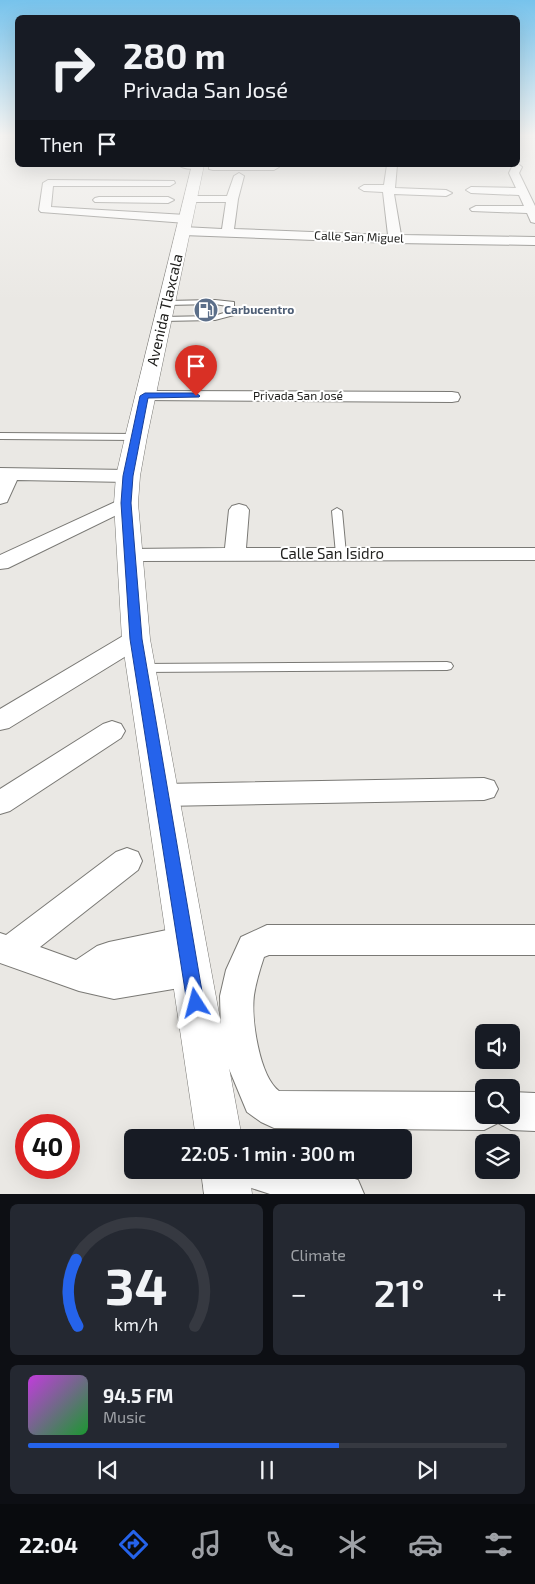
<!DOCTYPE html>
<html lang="en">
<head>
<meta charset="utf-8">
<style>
  :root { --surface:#171b24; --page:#242831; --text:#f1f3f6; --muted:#9ea1a6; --line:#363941; --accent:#2563eb }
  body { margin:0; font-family:"Exo 2",sans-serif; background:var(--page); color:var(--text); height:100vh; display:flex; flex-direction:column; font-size:19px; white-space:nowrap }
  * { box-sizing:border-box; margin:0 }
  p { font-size:16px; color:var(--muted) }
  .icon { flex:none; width:28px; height:28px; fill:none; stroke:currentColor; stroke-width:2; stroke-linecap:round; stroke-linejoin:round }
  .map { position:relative; height:1194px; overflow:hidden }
  .details { display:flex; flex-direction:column; gap:10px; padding:10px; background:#0d0f14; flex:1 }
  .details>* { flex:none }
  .top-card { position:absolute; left:15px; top:15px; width:505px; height:152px; border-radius:8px; box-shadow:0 5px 20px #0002; background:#171b24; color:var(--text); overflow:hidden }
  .controls { position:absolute; left:475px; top:1024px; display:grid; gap:10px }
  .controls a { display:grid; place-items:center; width:45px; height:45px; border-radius:8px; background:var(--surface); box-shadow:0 5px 20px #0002; font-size:25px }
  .speed { position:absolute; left:15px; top:1114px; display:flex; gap:10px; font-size:25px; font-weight:700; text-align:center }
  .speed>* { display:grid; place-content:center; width:65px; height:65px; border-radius:50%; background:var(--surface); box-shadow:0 5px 20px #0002; line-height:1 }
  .speed .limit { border:8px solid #d22; background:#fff; color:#111 }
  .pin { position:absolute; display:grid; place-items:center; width:42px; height:42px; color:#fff; margin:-51px -21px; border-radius:50% 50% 50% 0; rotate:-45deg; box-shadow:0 0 5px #0007 }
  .pin .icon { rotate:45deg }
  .me { position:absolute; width:55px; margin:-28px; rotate:351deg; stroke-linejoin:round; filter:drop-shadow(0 0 4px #0008) }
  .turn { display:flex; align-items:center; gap:18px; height:105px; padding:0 25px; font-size:22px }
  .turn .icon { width:65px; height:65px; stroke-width:2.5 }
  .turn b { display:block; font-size:35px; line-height:42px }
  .then { display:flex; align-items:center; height:48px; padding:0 25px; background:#0003; gap:10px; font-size:19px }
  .big { font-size:38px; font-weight:600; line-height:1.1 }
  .details .widget { flex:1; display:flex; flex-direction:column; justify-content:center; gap:8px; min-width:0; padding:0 18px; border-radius:8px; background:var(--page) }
  .details .dial { align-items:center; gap:0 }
  .dial svg { height:130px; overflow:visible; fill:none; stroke:var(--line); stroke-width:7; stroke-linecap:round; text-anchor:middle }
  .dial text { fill:var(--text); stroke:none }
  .song { display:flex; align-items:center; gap:15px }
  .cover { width:60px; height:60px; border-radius:8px; background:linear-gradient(135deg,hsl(290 70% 55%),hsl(130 70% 35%)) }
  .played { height:5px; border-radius:2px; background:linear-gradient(90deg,var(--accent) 65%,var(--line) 65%) }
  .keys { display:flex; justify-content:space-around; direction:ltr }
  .heat { display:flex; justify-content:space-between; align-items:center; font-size:28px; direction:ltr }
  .details .tiles { flex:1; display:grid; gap:10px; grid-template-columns:1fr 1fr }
  .widget:last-child { grid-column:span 2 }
  .trip { position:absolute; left:124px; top:1129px; width:288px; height:50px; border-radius:8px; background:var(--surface); box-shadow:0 5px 20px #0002; font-weight:600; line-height:50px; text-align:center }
  .menu { display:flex; height:80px; justify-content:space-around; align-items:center; background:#090b0e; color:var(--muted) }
  .menu .icon { width:35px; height:35px }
  .menu .current { color:var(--accent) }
  .menu b { font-size:22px; color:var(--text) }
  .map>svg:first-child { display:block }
</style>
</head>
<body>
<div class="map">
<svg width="535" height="1194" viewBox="0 0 535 1194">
  <rect width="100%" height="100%" fill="#eae8e4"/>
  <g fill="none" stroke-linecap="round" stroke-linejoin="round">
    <defs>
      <path id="lane" d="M215,300L234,302V315L215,320L162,321L158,319L162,317L214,316L227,312V306L215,304L166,305L162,303L166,301Z
        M0,433L136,434L140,437L136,440L0,439Z
        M337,508L342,511L346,554L341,557L336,554L332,511Z
        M447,662L451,663L453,666L451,669L447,670L141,672L137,671L135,668L137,665L141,664Z"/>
      <path id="street" d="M518,164L522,167L519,173L535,206V223L531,222L527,213L472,211L470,209L476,206H524L519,195L471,193L466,190L471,187L516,188L509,173L513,165Z
        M179,165H203C198,170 184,170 179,165Z
        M209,165H278L279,167L274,170H213L209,169Z
        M387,165H397L395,188L446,190L452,193L446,196L394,194L401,235L535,237V245L395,243L183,235L177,231L183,227L222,229L226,202H190L184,199L190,196H227L234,176L239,173L244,176L238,199L234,229L388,235L383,192L364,191L359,188L364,185H384Z
        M48,180L174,181L175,183L170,186H53L51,207L186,215L192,219L186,223L41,212L39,210L43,183Z
        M99,197H168L174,200L168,203L95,202L93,200L95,198Z
        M145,391L452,392L458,393L460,397L458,401L452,402L139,400L137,396L139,392Z
        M0,468L128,470L135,472L138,476L135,480L128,482L17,480L7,502L0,504Z
        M126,497L133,499L136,503L133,507L8,568L0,569V555Z
        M239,504L246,506L249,510L246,548H535V560L129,561L121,560L118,555L121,550L129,549L225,548L229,510L232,506Z
        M136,631L144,633L148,639L144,645L9,728L0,730V709L128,633Z
        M112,721L121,724L125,731L121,738L10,811L0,814V789L103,724Z
        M484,778L494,781L498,789L494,797L484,800L162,806L152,803L148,795L152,787L162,784Z
        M127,848L138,852L142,861L138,870L40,947L76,960L97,946L109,942L186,926L197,931L202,941L197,951L171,959L191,956L203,960L208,971L203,982L191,986L114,999L79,991L0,963V933L6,935L116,852Z
        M267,925H535V955H269L264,957C260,969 256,982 254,995C251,1018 259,1076 279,1091L484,1092V1115H511V1092L535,1093V1131L511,1130L498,1123L484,1130L274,1128L261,1122L247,1112L227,1064L221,1030L220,996L226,970L241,937Z
        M234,1170H327L358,1180L364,1194H270L239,1184Z"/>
      <path id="secondary" d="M192,165H204L147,437L140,476L138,503L150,639L242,1138H196L122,639L114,503L116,476L125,437Z
        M201,1170H249L252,1194H204Z"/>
    </defs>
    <use href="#lane" stroke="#7a7975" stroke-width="2"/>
    <use href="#street" stroke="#7a7975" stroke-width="2"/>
    <use href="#secondary" stroke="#7a7975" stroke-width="1"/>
    <use href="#lane" fill="#fff" fill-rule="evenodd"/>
    <use href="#street" fill="#fff" fill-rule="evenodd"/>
    <use href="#secondary" fill="#fff" fill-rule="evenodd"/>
  </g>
  <linearGradient id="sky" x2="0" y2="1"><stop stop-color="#77c3ec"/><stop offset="0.45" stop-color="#f6f5f3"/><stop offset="1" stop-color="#f6f5f3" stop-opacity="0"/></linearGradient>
  <rect width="535" height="301" fill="url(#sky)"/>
  <path fill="#2563eb" stroke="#184099" d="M196,393L200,396L199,397L148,398L133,476L131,503L142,639L204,1003L202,1009L196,1011L190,1009L187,1003L130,639L121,503L123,476L140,396L145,393Z"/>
  <defs>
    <symbol id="fuel-disc" viewBox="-11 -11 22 22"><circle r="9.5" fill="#5c6f8a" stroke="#fff"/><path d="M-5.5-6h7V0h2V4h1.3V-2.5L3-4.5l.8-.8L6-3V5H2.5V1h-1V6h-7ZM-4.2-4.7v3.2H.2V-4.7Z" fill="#fff"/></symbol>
  </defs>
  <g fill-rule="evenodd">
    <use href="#fuel-disc" x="192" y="296" width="28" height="28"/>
  </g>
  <g text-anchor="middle" stroke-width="4" stroke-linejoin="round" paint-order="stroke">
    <g font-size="12" fill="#21211f" stroke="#fff">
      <text transform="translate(359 237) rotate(2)" y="4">Calle San Miguel</text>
      <text x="298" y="400">Privada San José</text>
    </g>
    <g font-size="12" font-weight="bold" fill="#4e5e75" stroke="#fff" text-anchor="start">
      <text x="224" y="314">Carbucentro</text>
    </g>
    <g font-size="15" fill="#21211f" stroke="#fff">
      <text transform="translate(165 310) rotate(-77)" y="5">Avenida Tlaxcala</text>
      <text x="332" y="559">Calle San Isidro</text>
    </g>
  </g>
</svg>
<div class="controls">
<a><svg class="icon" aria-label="sound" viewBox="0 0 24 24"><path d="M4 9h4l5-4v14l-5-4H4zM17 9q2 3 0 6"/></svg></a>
<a><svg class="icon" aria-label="search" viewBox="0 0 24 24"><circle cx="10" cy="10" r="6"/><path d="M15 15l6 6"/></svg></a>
<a><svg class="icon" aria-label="layers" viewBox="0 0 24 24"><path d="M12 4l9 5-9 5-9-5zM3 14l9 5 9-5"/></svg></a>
</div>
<div class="speed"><div class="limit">40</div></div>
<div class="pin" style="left:196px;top:396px;background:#d93025"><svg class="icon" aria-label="arrive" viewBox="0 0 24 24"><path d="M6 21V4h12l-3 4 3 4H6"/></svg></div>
<svg class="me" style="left:196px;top:1003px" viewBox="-20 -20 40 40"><path d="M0-17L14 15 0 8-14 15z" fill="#2563eb" stroke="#fff" stroke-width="4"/></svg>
<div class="trip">22:05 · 1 min · 300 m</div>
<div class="top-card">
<div class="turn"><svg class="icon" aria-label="right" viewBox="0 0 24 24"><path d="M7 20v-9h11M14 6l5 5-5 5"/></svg><div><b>280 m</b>Privada San José</div></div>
<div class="then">Then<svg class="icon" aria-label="arrive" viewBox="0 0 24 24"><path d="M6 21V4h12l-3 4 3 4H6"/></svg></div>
</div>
</div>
<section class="details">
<div class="tiles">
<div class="widget dial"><svg viewBox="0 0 100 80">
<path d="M14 69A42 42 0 1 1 86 69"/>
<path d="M14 69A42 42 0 0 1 13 28" stroke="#2563eb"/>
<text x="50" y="56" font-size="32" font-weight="700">34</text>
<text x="50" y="72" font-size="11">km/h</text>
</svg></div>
<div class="widget"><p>Climate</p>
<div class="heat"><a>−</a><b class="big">21°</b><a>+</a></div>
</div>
<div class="widget">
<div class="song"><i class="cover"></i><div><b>94.5 FM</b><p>Music</p></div></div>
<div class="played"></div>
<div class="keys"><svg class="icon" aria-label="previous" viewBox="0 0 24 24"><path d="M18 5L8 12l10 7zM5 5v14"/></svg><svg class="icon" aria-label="pause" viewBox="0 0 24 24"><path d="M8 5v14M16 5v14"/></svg><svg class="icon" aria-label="next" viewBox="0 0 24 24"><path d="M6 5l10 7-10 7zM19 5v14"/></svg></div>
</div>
</div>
</section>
<nav class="menu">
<b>22:04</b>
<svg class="icon current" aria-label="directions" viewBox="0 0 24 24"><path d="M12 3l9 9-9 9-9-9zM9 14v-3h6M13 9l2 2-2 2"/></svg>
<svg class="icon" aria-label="music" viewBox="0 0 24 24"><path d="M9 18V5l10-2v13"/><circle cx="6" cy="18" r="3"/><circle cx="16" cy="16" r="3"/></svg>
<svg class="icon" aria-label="phone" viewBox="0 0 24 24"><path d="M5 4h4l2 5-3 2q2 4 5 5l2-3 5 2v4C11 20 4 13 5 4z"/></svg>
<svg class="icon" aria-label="climate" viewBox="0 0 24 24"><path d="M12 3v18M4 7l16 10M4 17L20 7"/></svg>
<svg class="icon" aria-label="car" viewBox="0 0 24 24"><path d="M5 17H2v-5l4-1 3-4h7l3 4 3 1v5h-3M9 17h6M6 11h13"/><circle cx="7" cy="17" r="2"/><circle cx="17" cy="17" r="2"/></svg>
<svg class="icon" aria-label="filters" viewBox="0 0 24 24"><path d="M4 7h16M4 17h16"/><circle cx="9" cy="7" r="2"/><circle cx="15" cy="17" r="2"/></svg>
</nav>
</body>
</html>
